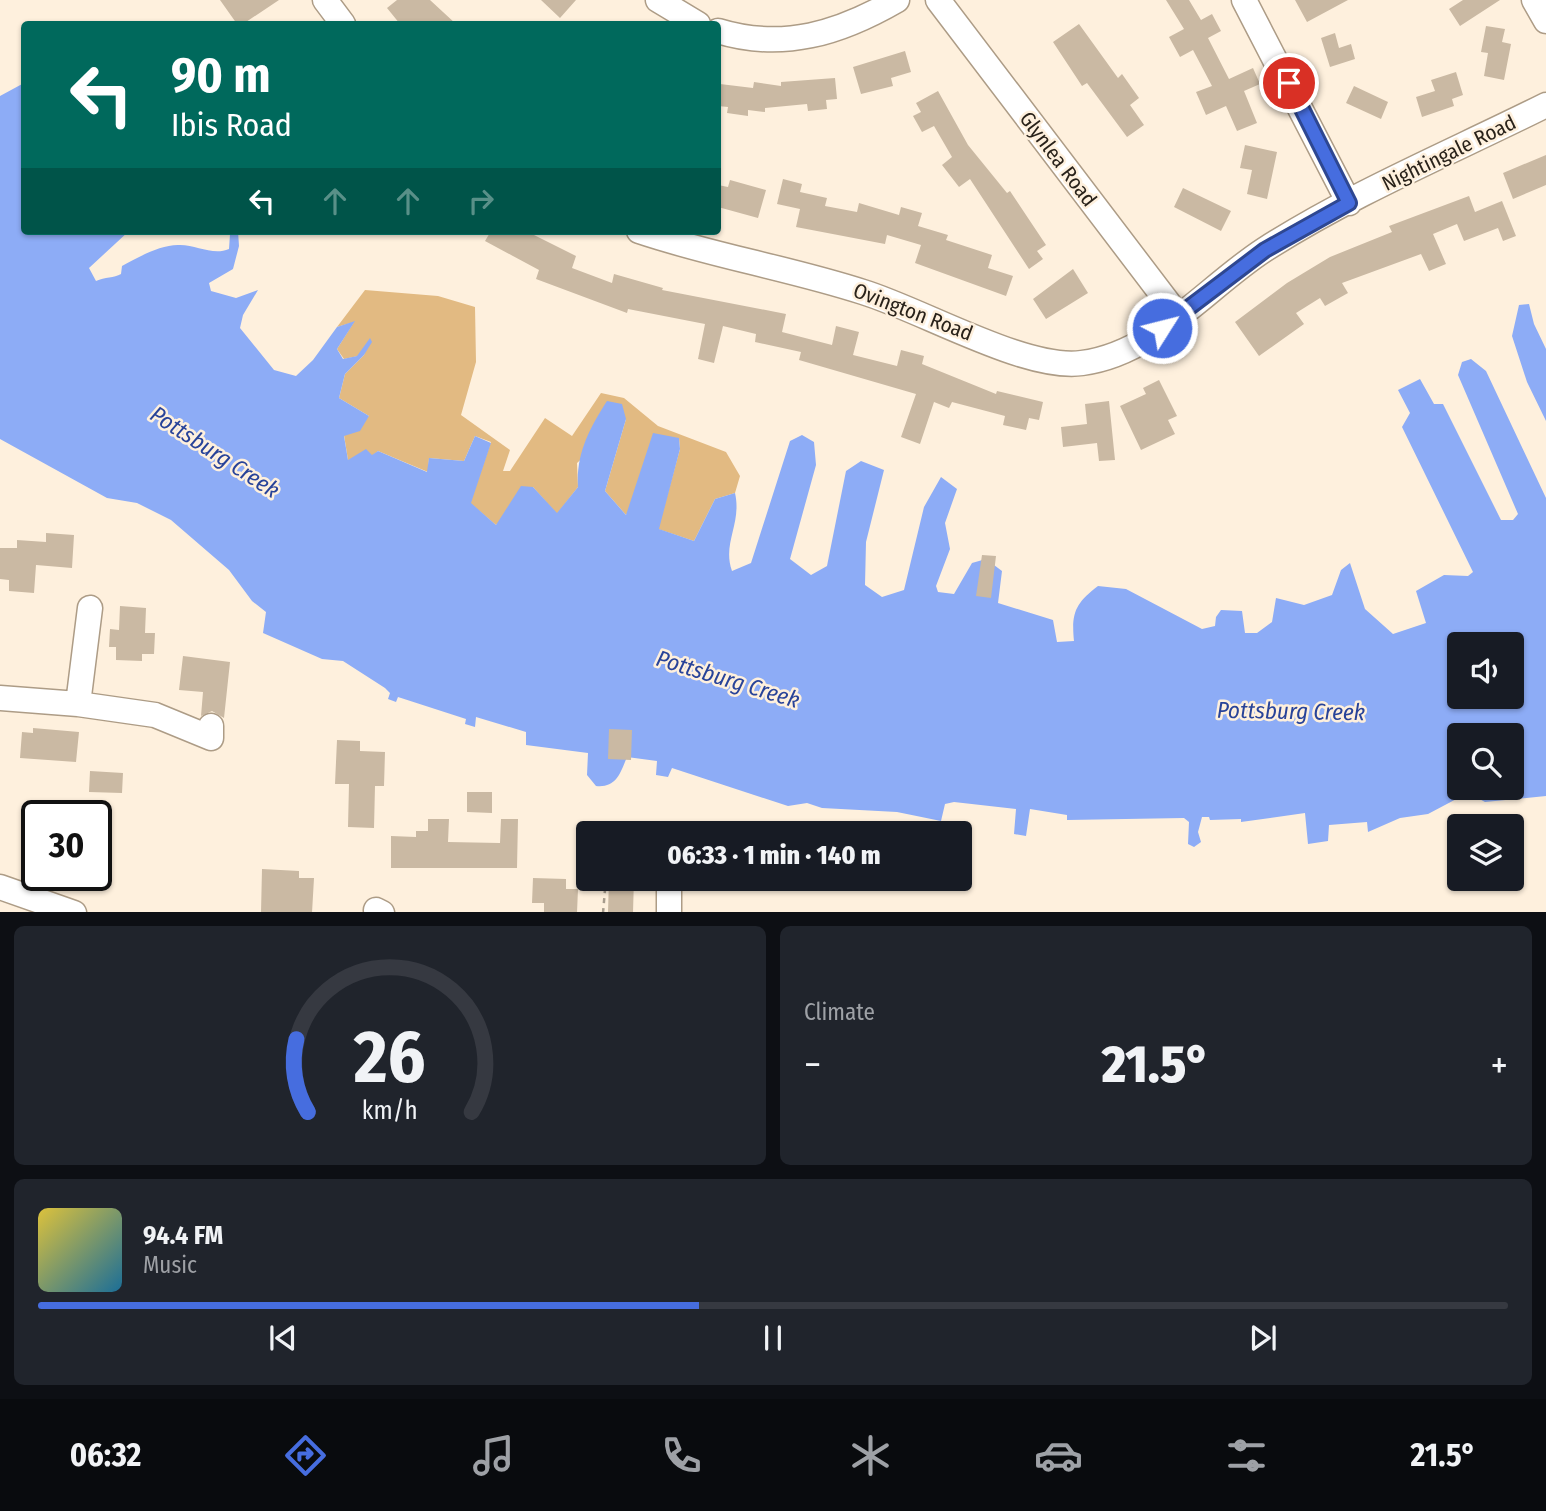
<!DOCTYPE html>
<html lang="en">
<head>
<meta charset="utf-8">
<style>
  :root { --surface:#171b24; --page:#20242c; --text:#f1f3f6; --muted:#9ea1a6; --line:#363941; --accent:#466ddf }
  body { margin:0; font-family:"Fira Sans Condensed",sans-serif; background:var(--page); color:var(--text); height:100vh; display:flex; flex-direction:column; font-size:26px; white-space:nowrap }
  * { box-sizing:border-box; margin:0 }
  p { font-size:23px; color:var(--muted) }
  .icon { flex:none; width:38px; height:38px; fill:none; stroke:currentColor; stroke-width:2; stroke-linecap:round; stroke-linejoin:round }
  .map { position:relative; height:912px; overflow:hidden }
  .panel { display:flex; flex-direction:column; gap:14px; padding:14px; background:#0d0f14; flex:1 }
  .panel>* { flex:none }
  .top-card { position:absolute; left:21px; top:21px; width:700px; height:214px; border-radius:7px; box-shadow:0 2px 5px #0004; background:#00695c; color:#fff; overflow:hidden }
  .controls { position:absolute; left:1447px; top:632px; display:grid; gap:14px }
  .controls a { display:grid; place-items:center; width:77px; height:77px; border-radius:7px; background:var(--surface); box-shadow:0 2px 5px #0004; font-size:35px }
  .speed { position:absolute; left:21px; top:800px; display:flex; gap:14px; font-size:35px; font-weight:700; text-align:center }
  .speed>* { display:grid; place-content:center; width:91px; height:91px; border-radius:50%; background:var(--surface); box-shadow:0 2px 5px #0004; line-height:1 }
  .speed .limit { border:4px solid #111; border-radius:10px; background:#fff; color:#111 }
  .pin { position:absolute; display:grid; place-items:center; width:60px; height:60px; color:#fff; margin:-30px; border:4px solid #fff; border-radius:50%; box-shadow:0 2px 7px #0007 }
  .me { position:absolute; width:77px; margin:-38px; rotate:54deg; stroke-linejoin:round; filter:drop-shadow(0 0 5px #0008) }
  .turn { display:flex; align-items:center; gap:24px; height:147px; padding:0 35px; font-size:32px }
  .turn .icon { width:91px; height:91px; stroke-width:2.5 }
  .turn b { display:block; font-size:49px; line-height:60px }
  .lanes { display:flex; align-items:center; height:66px; padding:0 35px; background:#0003; justify-content:center; gap:35px; direction:ltr }
  .lanes .off { opacity:.35 }
  .big { font-size:52px; font-weight:800; line-height:1.1 }
  .panel .tile { flex:1; display:flex; flex-direction:column; justify-content:center; gap:10px; min-width:0; padding:0 24px; border-radius:10px; background:var(--page) }
  .panel .dial { align-items:center; gap:0 }
  .dial svg { height:182px; overflow:visible; fill:none; stroke:var(--line); stroke-width:7; stroke-linecap:round; text-anchor:middle }
  .dial text { fill:var(--text); stroke:none }
  .song { display:flex; align-items:center; gap:21px }
  .cover { width:84px; height:84px; border-radius:10px; background:linear-gradient(135deg,hsl(50 70% 55%),hsl(200 70% 35%)) }
  .played { height:7px; border-radius:4px; background:linear-gradient(90deg,var(--accent) 45%,var(--line) 45%) }
  .keys { display:flex; justify-content:space-around; direction:ltr }
  .heat { display:flex; justify-content:space-between; align-items:center; font-size:38px; direction:ltr }
  .panel .tiles { flex:1; display:grid; gap:14px; grid-template-columns:1fr 1fr }
  .tile:last-child { grid-column:span 2 }
  .trip { position:absolute; left:576px; top:821px; width:396px; height:70px; border-radius:7px; background:var(--surface); box-shadow:0 2px 5px #0004; font-weight:800; line-height:70px; text-align:center }
  .dock { display:flex; height:112px; justify-content:space-around; align-items:center; background:#090b0e; color:var(--muted) }
  .dock .icon { width:49px; height:49px }
  .dock .selected { color:var(--accent) }
  .dock b { font-size:32px; color:var(--text) }
  .map>svg:first-child { display:block }
</style>
</head>
<body>
<div class="map">
<svg width="1546" height="913" viewBox="0 0 1546 913">
  <rect width="100%" height="100%" fill="#fef0dd"/>
  <path fill="#e2ba82" d="M365,290L438,296L475,307L476,362L461,415L510,450L503,471H510L545,418L572,436L601,393L624,398L658,426L726,452L740,476L735,493L715,499L694,541L658,529L680,449L679,438L626,515L605,491L626,419L577,463L578,487L557,514L533,487L496,525L470,503L491,442L475,436L464,461L429,458L428,472L378,451L372,456L348,460L344,435L369,416L339,398L345,374L364,355L370,339L358,356L344,359L337,349L354,322L337,327Z"/>
  <path fill="#8dacf6" fill-rule="evenodd" d="M24,83V231H129L89,268L96,281C105,277 114,278 121,274L122,266C139,257 161,244 180,245C197,245 213,256 229,249L230,234L238,231L239,246L233,269L209,283L211,291L236,298L258,290L243,315L240,328L274,370L296,376L313,360L337,327L355,321L337,349L343,359L357,356L370,338L372,342L364,355L345,374L339,398L369,416L360,431L344,436L348,460L366,449L372,455L378,451L427,472L429,458L464,461L475,436L491,443L471,503L496,525L521,486L533,487L557,513L578,487C576,454 589,429 607,401L622,404L626,419L605,491L626,515L653,433L679,438L680,449L659,529L694,541L715,499L735,493C742,524 722,543 732,571L751,563L790,441L802,435L814,442L816,465L790,559L811,575L827,566L846,471L861,461L884,470L866,542L865,585L882,597L904,590L924,507L941,477L957,489L945,523L950,549L936,586L938,592L954,594L972,563L986,559L1002,571L998,603L1053,620L1057,642L1074,641C1071,612 1076,603 1098,586L1126,589L1202,629L1215,626L1216,617L1221,610L1242,611L1245,633H1257L1272,622L1276,598L1304,605L1332,595L1341,570L1350,563L1365,609L1393,634L1426,623L1416,591L1444,575L1468,576L1473,572L1402,427L1410,413L1398,390L1420,379L1434,404H1443L1501,520H1513L1518,514L1458,375L1462,362L1471,359L1486,371L1546,498V796L1485,802L1472,795L1462,796L1428,814L1400,818L1368,832L1367,822L1329,825L1328,841L1308,844L1305,813L1241,822V819L1210,820L1209,817H1202L1198,832L1201,842L1194,847L1188,844L1189,822L1184,818L1067,820V815L1030,809L1026,836L1014,834L1016,809L954,802L945,804L941,821L897,812L822,808L807,803L788,806L672,768L668,777L656,775L657,761L627,757C620,774 616,788 596,786L587,775L588,753L526,745V732L476,717L475,727L465,724L466,719L398,697L396,702L388,699L390,693L385,688L343,661L322,659L263,633L266,612L252,601L229,570L171,520L137,503L107,498L0,439V96ZM1460,644H1512V696H1460ZM1460,735H1512V788H1460Z
    M1529,304L1534,324L1546,349V421L1527,382L1512,336L1519,305Z"/>
  <path fill="#cab9a3" d="M220,0H279L243,24H237Z
    M397,0H430L456,24H400L387,8Z
    M541,0H576L560,18Z
    M1166,0H1189L1201,20L1212,14L1221,31L1208,38L1229,79L1253,68L1260,84L1244,91L1257,123L1237,131L1226,106L1206,115L1196,92L1212,86L1193,50L1180,57L1169,37L1184,29Z
    M1295,0H1348L1307,22Z
    M1463,0H1500L1460,26L1449,9Z
    M1079,24L1118,78L1122,74L1139,98L1130,105L1144,125L1127,137L1087,83L1082,86L1053,42Z
    M1486,26L1505,29L1502,42L1511,44L1504,80L1484,76L1488,53L1481,52Z
    M1335,33L1339,48L1351,44L1355,59L1330,67L1321,38Z
    M905,51L911,72L891,78L893,86L861,94L853,67Z
    M1456,72L1463,95L1452,99L1454,106L1422,117L1416,97L1435,91L1431,80Z
    M835,78L837,99L826,100L827,109L808,111L807,104L765,108V112L748,110V116L727,113L728,107L718,106L720,84L753,88L754,82L781,86V82Z
    M1354,86L1388,102L1381,119L1346,103Z
    M938,91L968,145L1007,193L1010,191L1046,245L1037,251L1043,259L1029,269L970,179L959,187L942,165L952,157L934,126L922,132L913,116L921,112L916,103Z
    M1245,145L1277,152L1267,199L1247,194L1252,170L1240,168Z
    M1546,155V185L1513,199L1503,173Z
    M783,179L802,184L800,192L827,198L825,206L857,212L859,203L899,215L901,207L922,213L918,226L948,235L946,240L992,255L988,268L1013,276L1006,296L915,263L921,245L887,235L885,244L796,227L800,209L777,204Z
    M730,180L766,190L758,218L718,207V185L728,187Z
    M1183,188L1231,211L1221,231L1174,207Z
    M1469,196L1475,212L1502,201L1516,236L1503,241L1498,228L1464,241L1457,224L1433,234L1446,264L1429,271L1421,254L1342,283L1348,293L1325,306L1320,298L1296,313L1304,324L1259,356L1235,322L1287,283L1330,257L1392,232L1389,226Z
    M491,231H526L576,256L572,268L612,283L614,274L663,288L662,290L786,314L782,332L832,345L836,326L859,332L853,355L897,366L901,350L924,356L922,364L996,394L997,391L1043,402L1039,420L1029,418L1026,430L1003,425L1005,416L952,402L949,408L934,402L920,444L901,437L916,394L799,360L801,352L755,342L756,334L723,326L714,363L698,359L705,324L628,309L627,313L536,279L539,270L485,241Z
    M1073,269L1088,293L1046,319L1033,299Z
    M1159,380L1177,416L1168,420L1175,434L1141,450L1120,406L1146,394L1143,388Z
    M1109,401L1115,460L1099,461L1097,443L1063,447L1061,427L1087,424L1085,404Z
    M46,533L74,535L72,568L36,565L34,593L9,591V580L0,579V548H17V540L46,542Z
    M982,555L996,556L991,598L976,596Z
    M120,606L146,608L145,633H155L154,654H142V661L116,660V647H109L110,629L119,630Z
    M183,656L230,662L224,718L212,711L201,716L203,692L179,690Z
    M33,728L79,732L76,762L20,758L22,732L33,733Z
    M609,729L632,730L631,760L608,759Z
    M337,740L360,741V751L385,752L384,786H375L374,828L348,827L349,784H335Z
    M90,771L123,773L122,793L89,792Z
    M467,792H492V813L467,812Z
    M428,819H449L448,842L500,843L501,819H518L517,868H391V836L416,837V831H428Z
    M262,869L299,871V878H314L312,913H261Z
    M533,878L566,879V889H578L577,913H544V903H532Z
    M609,878H634L633,913H608Z"/>
  <g fill="none" stroke-linecap="round" stroke-linejoin="round">
    <defs>
      <path id="minor" d="M325,0L343,24
        M658,0L698,24
        M938,0L1179,317
        M1244,0L1349,203
        M1534,0L1546,21
        M718,31C783,51 840,33 897,0
        M639,231C713,256 789,268 863,292C922,310 1026,371 1082,363C1154,354 1207,287 1264,250C1353,193 1452,152 1546,105
        M0,698L78,704L155,715L211,738V726
        M78,704L90,608
        M669,878V913
        M0,887L74,913
        M376,910L382,913"/>
    </defs>
    <use href="#minor" stroke="#ad9c86" stroke-width="27"/>
    <path stroke="#a79c8d" stroke-width="2.5" stroke-dasharray="5 5" stroke-linecap="butt" d="M603,913L606,878"/>
    <use href="#minor" stroke="#fff" stroke-width="24"/>
  </g>
  <g fill="none" stroke-linecap="round" stroke-linejoin="round">
    <defs>
      <path id="route" d="M1162,328L1265,250L1349,203L1289,83"/>
    </defs>
    <use href="#route" stroke="#2e4791" stroke-width="18"/>
    <use href="#route" stroke="#466ddf" stroke-width="12"/>
  </g>
  <g text-anchor="middle" stroke-width="5" stroke-linejoin="round" paint-order="stroke">
    <g font-size="21" fill="#29221a" stroke="#fef0dd">
      <text transform="translate(1449 153) rotate(-26)" y="7">Nightingale Road</text>
      <text transform="translate(1058 159) rotate(53)" y="7">Glynlea Road</text>
      <text transform="translate(913 312) rotate(21)" y="7">Ovington Road</text>
    </g>
    <g font-size="23" font-style="italic" fill="#284399" stroke="#fef0dd">
      <text transform="translate(215 452) rotate(33)" y="8">Pottsburg Creek</text>
      <text transform="translate(728 679) rotate(17)" y="8">Pottsburg Creek</text>
      <text transform="translate(1291 711) rotate(1)" y="8">Pottsburg Creek</text>
    </g>
  </g>
</svg>
<div class="controls">
<a><svg class="icon" aria-label="sound" viewBox="0 0 24 24"><path d="M4 9h4l5-4v14l-5-4H4zM17 9q2 3 0 6"/></svg></a>
<a><svg class="icon" aria-label="search" viewBox="0 0 24 24"><circle cx="10" cy="10" r="6"/><path d="M15 15l6 6"/></svg></a>
<a><svg class="icon" aria-label="layers" viewBox="0 0 24 24"><path d="M12 4l9 5-9 5-9-5zM3 14l9 5 9-5"/></svg></a>
</div>
<div class="speed"><div class="limit">30</div></div>
<div class="pin" style="left:1289px;top:83px;background:#d93025"><svg class="icon" aria-label="arrive" viewBox="0 0 24 24"><path d="M6 21V4h12l-3 4 3 4H6"/></svg></div>
<svg class="me" style="left:1162px;top:328px" viewBox="-20 -20 40 40"><circle r="17" fill="#466ddf" stroke="#fff" stroke-width="3"/><path d="M0-11L8 9 0 5-8 9z" fill="#fff"/></svg>
<div class="trip">06:33 · 1 min · 140 m</div>
<div class="top-card">
<div class="turn"><svg class="icon" aria-label="left" viewBox="0 0 24 24"><path d="M17 20v-9H6M10 6l-5 5 5 5"/></svg><div><b>90 m</b>Ibis Road</div></div>
<div class="lanes"><svg class="icon" aria-label="left" viewBox="0 0 24 24"><path d="M17 20v-9H6M10 6l-5 5 5 5"/></svg><svg class="icon off" aria-label="ahead" viewBox="0 0 24 24"><path d="M12 20V5M6 11l6-6 6 6"/></svg><svg class="icon off" aria-label="ahead" viewBox="0 0 24 24"><path d="M12 20V5M6 11l6-6 6 6"/></svg><svg class="icon off" aria-label="right" viewBox="0 0 24 24"><path d="M7 20v-9h11M14 6l5 5-5 5"/></svg></div>
</div>
</div>
<section class="panel">
<div class="tiles">
<div class="tile dial"><svg viewBox="0 0 100 80">
<path d="M14 69A42 42 0 1 1 86 69"/>
<path d="M14 69A42 42 0 0 1 9 37" stroke="#466ddf"/>
<text x="50" y="56" font-size="32" font-weight="700">26</text>
<text x="50" y="72" font-size="11">km/h</text>
</svg></div>
<div class="tile"><p>Climate</p>
<div class="heat"><a>−</a><b class="big">21.5°</b><a>+</a></div>
</div>
<div class="tile">
<div class="song"><i class="cover"></i><div><b>94.4 FM</b><p>Music</p></div></div>
<div class="played"></div>
<div class="keys"><svg class="icon" aria-label="previous" viewBox="0 0 24 24"><path d="M18 5L8 12l10 7zM5 5v14"/></svg><svg class="icon" aria-label="pause" viewBox="0 0 24 24"><path d="M8 5v14M16 5v14"/></svg><svg class="icon" aria-label="next" viewBox="0 0 24 24"><path d="M6 5l10 7-10 7zM19 5v14"/></svg></div>
</div>
</div>
</section>
<nav class="dock">
<b>06:32</b>
<svg class="icon selected" aria-label="directions" viewBox="0 0 24 24"><path d="M12 3l9 9-9 9-9-9zM9 14v-3h6M13 9l2 2-2 2"/></svg>
<svg class="icon" aria-label="music" viewBox="0 0 24 24"><path d="M9 18V5l10-2v13"/><circle cx="6" cy="18" r="3"/><circle cx="16" cy="16" r="3"/></svg>
<svg class="icon" aria-label="phone" viewBox="0 0 24 24"><path d="M5 4h4l2 5-3 2q2 4 5 5l2-3 5 2v4C11 20 4 13 5 4z"/></svg>
<svg class="icon" aria-label="climate" viewBox="0 0 24 24"><path d="M12 3v18M4 7l16 10M4 17L20 7"/></svg>
<svg class="icon" aria-label="car" viewBox="0 0 24 24"><path d="M5 17H2v-5l4-1 3-4h7l3 4 3 1v5h-3M9 17h6M6 11h13"/><circle cx="7" cy="17" r="2"/><circle cx="17" cy="17" r="2"/></svg>
<svg class="icon" aria-label="filters" viewBox="0 0 24 24"><path d="M4 7h16M4 17h16"/><circle cx="9" cy="7" r="2"/><circle cx="15" cy="17" r="2"/></svg>
<b>21.5°</b>
</nav>
</body>
</html>
